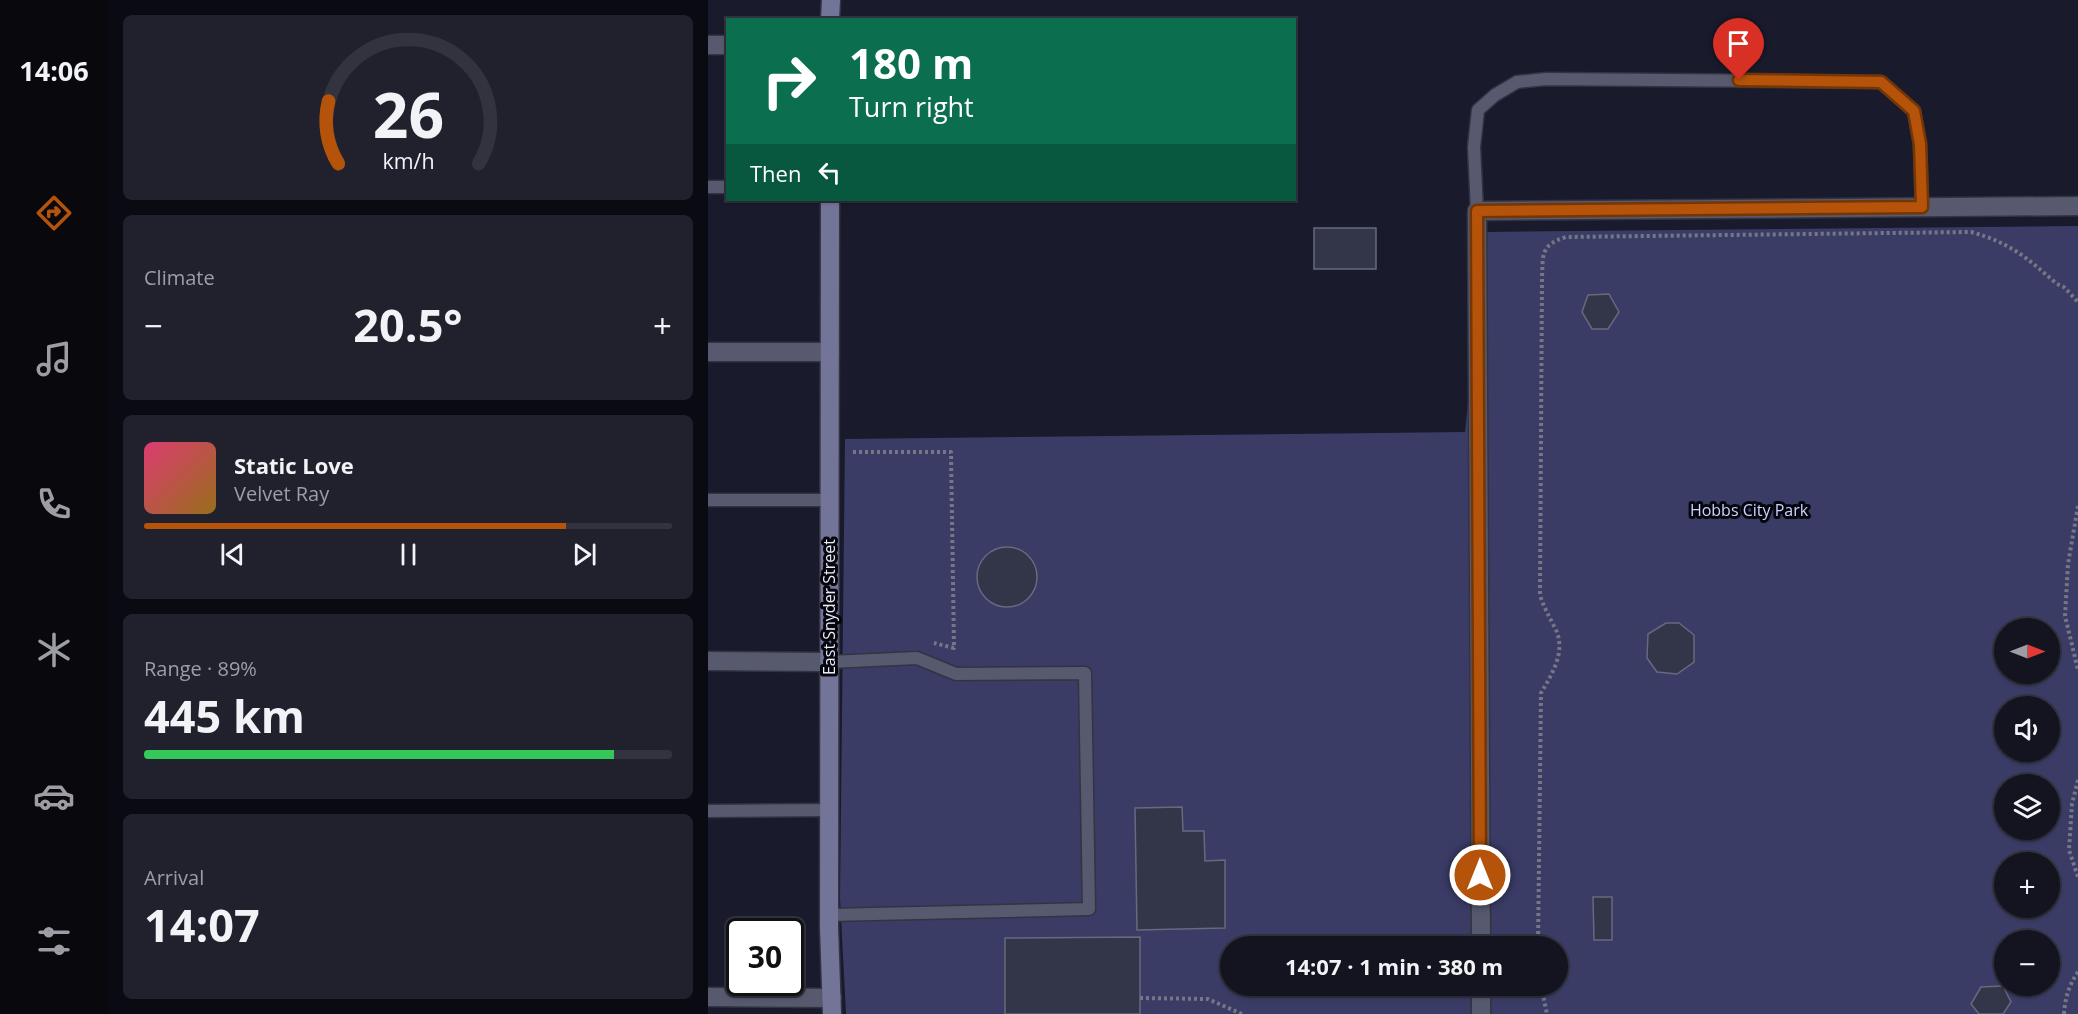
<!DOCTYPE html>
<html lang="en">
<head>
<meta charset="utf-8">
<style>
  :root { --surface:#131420; --page:#20212d; --text:#f1f3f6; --muted:#9d9ea5; --line:#32333e; --accent:#b45309 }
  body { margin:0; font-family:"Open Sans",sans-serif; background:var(--page); color:var(--text); height:100vh; display:flex; flex-direction:column; font-size:22px; white-space:nowrap }
  * { box-sizing:border-box; margin:0 }
  p { font-size:20px; color:var(--muted) }
  .icon { flex:none; width:33px; height:33px; fill:none; stroke:currentColor; stroke-width:2; stroke-linecap:round; stroke-linejoin:round }
  .map { position:relative; flex:1; overflow:hidden }
  .side { display:flex; flex-direction:column; gap:15px; padding:15px; background:#0a0b12; width:600px }
  .side>* { flex:none }
  .hud { position:absolute; left:18px; top:18px; width:570px; height:183px; border-radius:0px; box-shadow:0 2px 4px #0004,0 0 0 2px var(--line); background:#0b6e4f; color:#fff; overflow:hidden }
  .needle { width:39px; rotate:90deg }
  .controls { position:absolute; left:1286px; top:618px; display:grid; gap:12px }
  .controls a { display:grid; place-items:center; width:66px; height:66px; border-radius:50%; background:var(--surface); box-shadow:0 2px 4px #0004,0 0 0 2px var(--line); font-size:30px }
  .speed { position:absolute; left:18px; top:918px; display:flex; gap:12px; font-size:30px; font-weight:700; text-align:center }
  .speed>* { display:grid; place-content:center; width:78px; height:78px; border-radius:50%; background:var(--surface); box-shadow:0 2px 4px #0004,0 0 0 2px var(--line); line-height:1 }
  .speed .limit { border:3px solid #111; border-radius:9px; background:#fff; color:#111 }
  .pin { position:absolute; display:grid; place-items:center; width:51px; height:51px; color:#fff; margin:-62px -26px; border-radius:50% 50% 50% 0; rotate:-45deg; box-shadow:0 0 6px #0007 }
  .pin .icon { rotate:45deg }
  .me { position:absolute; width:66px; margin:-33px; rotate:0deg; stroke-linejoin:round; filter:drop-shadow(0 0 4px #0008) }
  .turn { display:flex; align-items:center; gap:21px; height:126px; padding:0 24px; font-size:27px }
  .turn .icon { width:78px; height:78px; stroke-width:2.5 }
  .turn b { display:block; font-size:42px; line-height:51px }
  .then { display:flex; align-items:center; height:57px; padding:0 24px; background:#0003; gap:12px; font-size:22px }
  .big { font-size:45px; font-weight:700; line-height:1.1 }
  .side .widget { flex:1; display:flex; flex-direction:column; justify-content:center; gap:9px; min-width:0; padding:0 21px; border-radius:9px; background:var(--page) }
  .side .dial { align-items:center; gap:0 }
  .dial svg { height:156px; overflow:visible; fill:none; stroke:var(--line); stroke-width:7; stroke-linecap:round; text-anchor:middle }
  .dial text { fill:var(--text); stroke:none }
  .song { display:flex; align-items:center; gap:18px }
  .cover { width:72px; height:72px; border-radius:9px; background:linear-gradient(135deg,hsl(340 70% 55%),hsl(40 70% 35%)) }
  .played { height:6px; border-radius:3px; background:linear-gradient(90deg,var(--accent) 80%,var(--line) 80%) }
  .keys { display:flex; justify-content:space-around; direction:ltr }
  .heat { display:flex; justify-content:space-between; align-items:center; font-size:33px; direction:ltr }
  .charge { height:9px; border-radius:4px; background:linear-gradient(90deg,#34c759 89%,var(--line) 0) }
  .trip { position:absolute; left:512px; top:936px; width:348px; height:60px; border-radius:30px; background:var(--surface); box-shadow:0 2px 4px #0004,0 0 0 2px var(--line); font-weight:700; line-height:60px; text-align:center }
  main { display:flex; flex:1; min-height:0 }
  .tab-bar { display:flex; flex-direction:column; width:108px; justify-content:space-around; align-items:center; background:#08080d; color:var(--muted) }
  .tab-bar .icon { width:42px; height:42px }
  .tab-bar .on { color:var(--accent) }
  .tab-bar b { font-size:27px; color:var(--text) }
  .map>svg:first-child { display:block }
</style>
</head>
<body>
<main>
<nav class="tab-bar">
<b>14:06</b>
<svg class="icon on" aria-label="directions" viewBox="0 0 24 24"><path d="M12 3l9 9-9 9-9-9zM9 14v-3h6M13 9l2 2-2 2"/></svg>
<svg class="icon" aria-label="music" viewBox="0 0 24 24"><path d="M9 18V5l10-2v13"/><circle cx="6" cy="18" r="3"/><circle cx="16" cy="16" r="3"/></svg>
<svg class="icon" aria-label="phone" viewBox="0 0 24 24"><path d="M5 4h4l2 5-3 2q2 4 5 5l2-3 5 2v4C11 20 4 13 5 4z"/></svg>
<svg class="icon" aria-label="climate" viewBox="0 0 24 24"><path d="M12 3v18M4 7l16 10M4 17L20 7"/></svg>
<svg class="icon" aria-label="car" viewBox="0 0 24 24"><path d="M5 17H2v-5l4-1 3-4h7l3 4 3 1v5h-3M9 17h6M6 11h13"/><circle cx="7" cy="17" r="2"/><circle cx="17" cy="17" r="2"/></svg>
<svg class="icon" aria-label="filters" viewBox="0 0 24 24"><path d="M4 7h16M4 17h16"/><circle cx="9" cy="7" r="2"/><circle cx="15" cy="17" r="2"/></svg>
</nav>
<section class="side">
<div class="widget dial"><svg viewBox="0 0 100 80">
<path d="M14 69A42 42 0 1 1 86 69"/>
<path d="M14 69A42 42 0 0 1 9 37" stroke="#b45309"/>
<text x="50" y="56" font-size="32" font-weight="700">26</text>
<text x="50" y="72" font-size="11">km/h</text>
</svg></div>
<div class="widget"><p>Climate</p>
<div class="heat"><a>−</a><b class="big">20.5°</b><a>+</a></div>
</div>
<div class="widget">
<div class="song"><i class="cover"></i><div><b>Static Love</b><p>Velvet Ray</p></div></div>
<div class="played"></div>
<div class="keys"><svg class="icon" aria-label="previous" viewBox="0 0 24 24"><path d="M18 5L8 12l10 7zM5 5v14"/></svg><svg class="icon" aria-label="pause" viewBox="0 0 24 24"><path d="M8 5v14M16 5v14"/></svg><svg class="icon" aria-label="next" viewBox="0 0 24 24"><path d="M6 5l10 7-10 7zM19 5v14"/></svg></div>
</div>
<div class="widget"><p>Range · 89%</p><b class="big">445 km</b><div class="charge"></div></div>
<div class="widget"><p>Arrival</p><b class="big">14:07</b></div>
</section>
<div class="map">
<svg width="1370" height="1014" viewBox="0 0 1370 1014">
  <rect width="100%" height="100%" fill="#191a2b"/>
  <path fill="#3a3c66" fill-rule="evenodd" d="M1370,226V1014H779L777,986H849V946H522V986H775V1014H138L132,898L137,439L757,432L777,232ZM1296,628H1341V674H1296ZM1296,706H1341V752H1296ZM1296,784H1341V830H1296ZM1296,862H1341V908H1296ZM1296,940H1341V986H1296Z"/>
  <path fill="#333548" stroke="#67697f" stroke-width="1.5" d="M606,228H668V269H606Z
    M901,294L911,312L900,329H884L874,312L880,295Z
    M269 577a30 30 0 1 1 60 0a30 30 0 1 1-60 0Z
    M958,623H971L986,635V662L969,674L949,672L939,658L940,634Z
    M474,807L475,831H496L497,861L517,860V928L429,930L427,808Z
    M885,897H904V940H886Z
    M432,937V1014H297V938Z
    M1295,986L1303,1002L1295,1014H1271L1263,1004L1273,987Z"/>
  <g fill="none" stroke-linecap="round" stroke-linejoin="round">
    <defs>
      <path id="lane" d="M0,187H20
        M769,211L766,147L770,110L787,95L809,82L838,79L1173,82L1206,111L1212,144L1214,207
        M0,500H122
        M121,662L209,658L248,674L377,673L381,909L121,915
        M0,811L121,810"/>
      <path id="street" d="M0,45H20
        M0,352H122
        M0,661L121,662
        M773,946L769,211L1370,206
        M773,986V1014
        M0,997L124,998"/>
      <path id="secondary" d="M122,20L123,0
        M122,200L121,927L124,1014"/>
    </defs>
    <use href="#lane" stroke="#333341" stroke-width="15"/>
    <use href="#street" stroke="#333341" stroke-width="21"/>
    <use href="#secondary" stroke="#333341" stroke-width="21"/>
    <path stroke="#767786" stroke-width="4" stroke-dasharray="3 3" stroke-linecap="butt" d="M145,452H243L246,648L226,643
      M1370,506L1360,564L1357,616L1370,670
      M1370,780L1364,804L1361,850L1370,877
      M830,946L833,693C844,674 858,652 848,630C842,618 836,608 832,595L834,279C835,255 832,245 858,237L1263,232C1303,243 1319,258 1349,284L1356,287L1370,302
      M833,986L839,1014
      M432,998L500,999L534,1014
      M1356,1014C1357,998 1361,985 1370,972"/>
    <use href="#lane" stroke="#57596e" stroke-width="12"/>
    <use href="#street" stroke="#57596e" stroke-width="18"/>
    <use href="#secondary" stroke="#727598" stroke-width="18"/>
  </g>
  <g fill="none" stroke-linecap="round" stroke-linejoin="round">
    <defs>
      <path id="route" d="M772,875L769,211L1214,207L1212,144L1206,111L1173,82L1031,80"/>
    </defs>
    <use href="#route" stroke="#753606" stroke-width="15"/>
    <use href="#route" stroke="#b45309" stroke-width="10"/>
  </g>
  <g text-anchor="middle" stroke-width="6" stroke-linejoin="round" paint-order="stroke">
    <g font-size="16" fill="#cdd2fc" stroke="#05060d">
      <text x="1041" y="516">Hobbs City Park</text>
    </g>
    <g font-size="16" fill="#ebecf9" stroke="#05060d">
      <text transform="translate(121 607) rotate(-90)" y="6">East Snyder Street</text>
    </g>
  </g>
</svg>
<div class="controls">
<a><svg class="needle" viewBox="-14 -14 28 28"><path d="M0-13l5 13h-10z" fill="#e53935"/><path d="M0 13l5-13h-10z" fill="#9d9ea5"/></svg></a>
<a><svg class="icon" aria-label="sound" viewBox="0 0 24 24"><path d="M4 9h4l5-4v14l-5-4H4zM17 9q2 3 0 6"/></svg></a>
<a><svg class="icon" aria-label="layers" viewBox="0 0 24 24"><path d="M12 4l9 5-9 5-9-5zM3 14l9 5 9-5"/></svg></a>
<a>+</a>
<a>−</a>
</div>
<div class="speed"><div class="limit">30</div></div>
<div class="pin" style="left:1031px;top:80px;background:#d93025"><svg class="icon" aria-label="arrive" viewBox="0 0 24 24"><path d="M6 21V4h12l-3 4 3 4H6"/></svg></div>
<svg class="me" style="left:772px;top:875px" viewBox="-20 -20 40 40"><circle r="17" fill="#b45309" stroke="#fff" stroke-width="3"/><path d="M0-11L8 9 0 5-8 9z" fill="#fff"/></svg>
<div class="trip">14:07 · 1 min · 380 m</div>
<div class="hud">
<div class="turn"><svg class="icon" aria-label="right" viewBox="0 0 24 24"><path d="M7 20v-9h11M14 6l5 5-5 5"/></svg><div><b>180 m</b>Turn right</div></div>
<div class="then">Then<svg class="icon" aria-label="left" viewBox="0 0 24 24"><path d="M17 20v-9H6M10 6l-5 5 5 5"/></svg></div>
</div>
</div>
</main>
</body>
</html>
